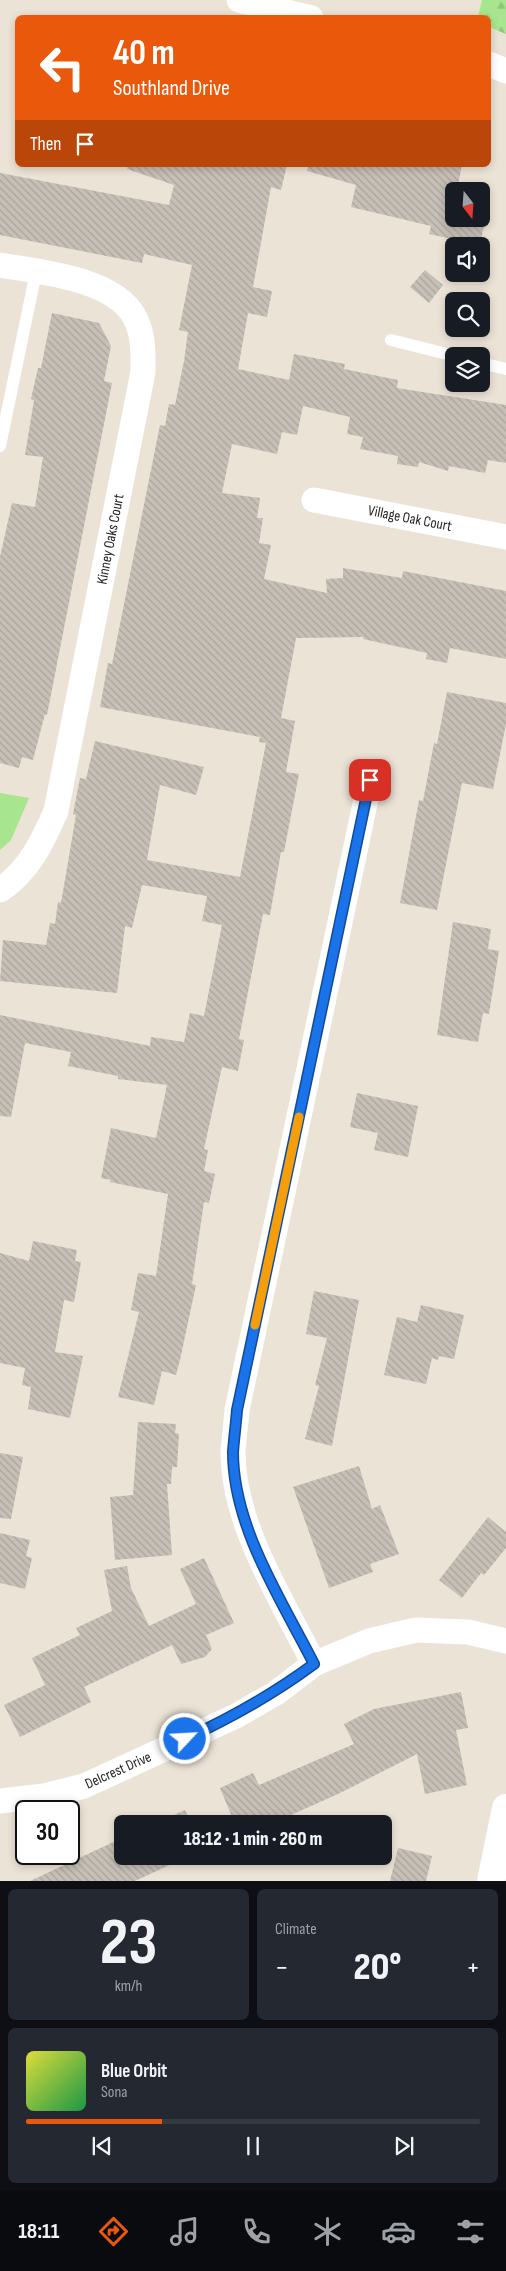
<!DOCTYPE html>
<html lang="en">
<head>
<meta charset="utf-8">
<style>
  :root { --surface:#171b24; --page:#242831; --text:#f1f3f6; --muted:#9ea1a6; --line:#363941; --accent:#ea580c }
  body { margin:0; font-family:"Sofia Sans Condensed",sans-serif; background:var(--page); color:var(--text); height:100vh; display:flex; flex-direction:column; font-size:19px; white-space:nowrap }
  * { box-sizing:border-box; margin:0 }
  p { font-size:16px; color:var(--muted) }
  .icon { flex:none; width:28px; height:28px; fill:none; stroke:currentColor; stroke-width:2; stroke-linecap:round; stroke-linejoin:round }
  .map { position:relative; height:1881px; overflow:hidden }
  .details { display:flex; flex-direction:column; gap:8px; padding:8px; background:#0d0f14; flex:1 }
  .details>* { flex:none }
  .top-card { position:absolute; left:15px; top:15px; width:476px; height:152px; border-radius:8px; box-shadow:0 2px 8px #0003; background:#ea580c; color:#fff; overflow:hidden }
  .needle { width:32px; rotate:163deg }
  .controls { position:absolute; left:445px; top:182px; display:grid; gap:10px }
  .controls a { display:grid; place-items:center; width:45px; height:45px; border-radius:8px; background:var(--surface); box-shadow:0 2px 8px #0003; font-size:25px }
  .speed { position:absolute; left:15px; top:1800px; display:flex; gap:10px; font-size:25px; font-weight:700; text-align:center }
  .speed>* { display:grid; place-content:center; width:65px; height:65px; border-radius:50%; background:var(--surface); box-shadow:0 2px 8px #0003; line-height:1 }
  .speed .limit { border:2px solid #111; border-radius:8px; background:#fff; color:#111 }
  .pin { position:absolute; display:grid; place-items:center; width:42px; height:42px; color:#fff; margin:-21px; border-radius:10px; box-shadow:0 2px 8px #0006 }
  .me { position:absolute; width:55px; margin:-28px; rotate:65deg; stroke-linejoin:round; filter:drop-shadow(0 0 4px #0008) }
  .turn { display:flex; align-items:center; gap:18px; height:105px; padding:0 15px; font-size:22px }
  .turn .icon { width:65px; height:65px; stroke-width:2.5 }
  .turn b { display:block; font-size:35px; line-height:42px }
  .then { display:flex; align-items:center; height:48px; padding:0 15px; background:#0003; gap:10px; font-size:19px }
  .big { font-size:38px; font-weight:800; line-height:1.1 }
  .details .card { flex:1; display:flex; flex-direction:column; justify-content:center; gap:8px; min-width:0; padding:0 18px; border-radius:8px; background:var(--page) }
  .details .dial { align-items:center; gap:0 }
  .dial b { font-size:65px; line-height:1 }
  .song { display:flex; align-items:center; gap:15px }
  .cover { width:60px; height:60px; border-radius:8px; background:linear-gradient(135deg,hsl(60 70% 55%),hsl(140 70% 35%)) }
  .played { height:5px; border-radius:2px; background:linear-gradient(90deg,var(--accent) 30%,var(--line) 30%) }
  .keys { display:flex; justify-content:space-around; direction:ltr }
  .heat { display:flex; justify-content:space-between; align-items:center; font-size:28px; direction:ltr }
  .details .tiles { flex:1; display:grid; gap:8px; grid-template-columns:1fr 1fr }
  .card:last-child { grid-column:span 2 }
  .trip { position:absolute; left:114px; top:1815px; width:278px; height:50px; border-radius:8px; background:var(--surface); box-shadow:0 2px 8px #0003; font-weight:800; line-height:50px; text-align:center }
  .dock { display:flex; height:80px; justify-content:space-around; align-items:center; background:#090b0e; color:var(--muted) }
  .dock .icon { width:35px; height:35px }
  .dock .active { color:var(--accent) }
  .dock b { font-size:22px; color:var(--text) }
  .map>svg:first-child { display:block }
</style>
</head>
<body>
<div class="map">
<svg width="506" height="1881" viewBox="0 0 506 1881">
  <defs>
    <pattern id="forest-firs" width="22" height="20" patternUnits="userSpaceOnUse" patternTransform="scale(1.25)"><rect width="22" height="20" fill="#a7e68e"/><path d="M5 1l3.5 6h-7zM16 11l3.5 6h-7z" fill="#90c57a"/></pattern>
    <pattern id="building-back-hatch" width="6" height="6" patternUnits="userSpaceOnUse" patternTransform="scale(1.25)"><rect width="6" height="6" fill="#c6c0b7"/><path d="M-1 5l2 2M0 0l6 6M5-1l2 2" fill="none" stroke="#aaa59d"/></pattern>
  </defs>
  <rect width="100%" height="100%" fill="#ebe3d6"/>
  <path fill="#a7e68e" d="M0,793L29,798L11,840L0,850Z"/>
  <path fill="url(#forest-firs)" d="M482,0H506V34L489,27V18L478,17Z"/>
  <path fill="url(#building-back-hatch)" d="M128,165H287L281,190L271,187L253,287L272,291L267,317L248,313L238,369L289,380L294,354L345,364L344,369L398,380L397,388L506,405V463L488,460L485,473L449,466L448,471L419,462L418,467L397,464L398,456L360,449L363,437L347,434L350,417L303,406L297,435L282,432L277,454L232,444L222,493L260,498L257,518H263L259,543L271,545L264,579L327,593L326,579L343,578V568L402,578L403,571L506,591V659L450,648L447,663L426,659L427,653L363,639L364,637L296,638L281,718L295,721L286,772L299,774L284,852H281L270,915L263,914L239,1039L244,1040L238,1071L222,1067L204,1149L208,1150L204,1171L215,1174L209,1203L204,1202L192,1284L196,1285L180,1360L176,1375L162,1371L154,1405L118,1397L139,1312L131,1310L138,1273L156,1276L168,1194L110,1182L111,1180L101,1178L111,1128L156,1138L167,1085L118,1079V1076L68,1066L71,1052L25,1043L11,1117L0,1116V1015L150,1046L151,1037L184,1042L190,1013L204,1016L222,925L202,921L207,896L142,885L132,928L125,926L117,993L0,981L3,940L46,945L50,923L55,924L58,902L61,903L76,815L73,814L80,778L86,779L95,741L204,767L196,795L160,785L147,860L240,877L266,743L259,742L260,737L100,707L108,663L112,664L160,425L165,426L169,404L175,405L184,361L188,332L179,330L192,265L144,254L142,263L0,235V173L169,205L174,185L127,169Z
    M308,165H462L458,185L470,187L469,191H454V219L485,220L480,245L429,234L431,226L351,207L356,185L307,171Z
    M425,270L443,285L429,303L410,287Z
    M52,313L99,323L111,346L104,381L112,383L47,715L45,714L33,760L22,757L19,768L0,763V557L12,503L35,507L43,457L25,455L34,400L31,399L38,368H41Z
    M447,692L506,703V724L493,789L462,783L437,910L400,903L419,800L423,801L434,743L437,744Z
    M453,922L491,929L488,949L499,951L489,1014L483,1013L478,1042L437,1035Z
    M357,1093L418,1106L408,1157L374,1150L378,1133L350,1127Z
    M33,1241L77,1250L75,1261L81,1262L74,1302L64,1300L55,1352L83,1356L70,1418L28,1409L31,1387L22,1385L25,1368L0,1363V1253L29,1261Z
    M314,1291L359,1300L332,1446L305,1439L319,1386L315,1385L327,1338L306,1334Z
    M421,1305L464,1315L454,1359L439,1356L438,1360L432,1358L426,1384L384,1375L397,1317L417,1322Z
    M138,1422L176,1424L175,1433L179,1434L177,1467H172L171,1484H167L172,1555L115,1560L110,1497L133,1495Z
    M0,1453L23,1457L11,1519L0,1518Z
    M359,1466L372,1509L380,1505L399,1554L370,1564L373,1572L329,1588L293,1487Z
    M488,1517L506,1532V1548L484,1575L481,1573L462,1598L439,1580Z
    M0,1533L30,1540L26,1556L32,1558L25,1589L0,1583Z
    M204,1558L234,1623L206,1635L212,1649L205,1657L181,1664L172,1645L84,1687L91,1702L20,1737L4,1705L45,1685L32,1658L80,1635L76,1628L112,1611L104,1570L127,1566L131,1588L149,1626L196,1604L180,1569Z
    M461,1692L468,1728L456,1730L467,1785L425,1794L417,1754L338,1794L282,1819L281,1816L263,1824H235L220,1788L253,1773L259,1785L354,1744L344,1724L374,1709Z
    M185,1810L191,1824H154Z
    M122,1838V1856H189L135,1881H30Z
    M398,1848L432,1856L426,1881H390Z"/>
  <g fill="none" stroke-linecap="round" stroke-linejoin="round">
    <path stroke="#fff" stroke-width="12" d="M391,340L455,356
      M481,363L506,369
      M0,446L36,272"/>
    <path stroke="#fff" stroke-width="25" d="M239,0L311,18
      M489,64L506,71
      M0,265C39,272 113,278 134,316C144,333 143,353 143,372L56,811C43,841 29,871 0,890
      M314,500L506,537
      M314,1664C282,1600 233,1525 233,1452C234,1438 236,1424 237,1410L370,780
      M0,1801L44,1796L84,1786L236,1716L276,1693L314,1664L369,1641L416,1630L468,1632L506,1641"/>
    <path stroke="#fff" stroke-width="28" d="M491,1881L506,1808"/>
  </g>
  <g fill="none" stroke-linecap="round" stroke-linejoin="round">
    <defs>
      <path id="route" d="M185,1739C233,1717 272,1695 314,1664C281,1599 233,1527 233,1452C234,1438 236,1424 237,1410L370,780"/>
    </defs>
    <use href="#route" stroke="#114b97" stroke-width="12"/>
    <use href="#route" stroke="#1a73e8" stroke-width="9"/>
    <path stroke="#f59e0b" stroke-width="9" d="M255,1325L299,1117"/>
  </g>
  <g text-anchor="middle" stroke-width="5" stroke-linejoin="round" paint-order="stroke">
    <g font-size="15" fill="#272727" stroke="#fff">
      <text transform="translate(410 518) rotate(11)" y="5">Village Oak Court</text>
      <text transform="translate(110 539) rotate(-79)" y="5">Kinney Oaks Court</text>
      <text transform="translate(118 1770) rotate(-24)" y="5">Delcrest Drive</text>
    </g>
  </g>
</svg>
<div class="controls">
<a><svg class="needle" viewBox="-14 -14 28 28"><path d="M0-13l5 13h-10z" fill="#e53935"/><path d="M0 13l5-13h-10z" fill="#9ea1a6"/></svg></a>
<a><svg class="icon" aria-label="sound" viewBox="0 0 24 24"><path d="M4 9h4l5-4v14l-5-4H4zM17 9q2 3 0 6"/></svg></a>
<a><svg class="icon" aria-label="search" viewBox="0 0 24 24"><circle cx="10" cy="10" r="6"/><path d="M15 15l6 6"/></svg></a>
<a><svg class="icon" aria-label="layers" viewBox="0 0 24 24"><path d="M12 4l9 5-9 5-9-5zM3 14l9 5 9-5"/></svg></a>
</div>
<div class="speed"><div class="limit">30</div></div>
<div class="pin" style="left:370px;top:780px;background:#d93025"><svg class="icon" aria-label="arrive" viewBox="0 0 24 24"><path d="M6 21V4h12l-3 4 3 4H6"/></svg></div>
<svg class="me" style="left:185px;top:1739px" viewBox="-20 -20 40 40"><circle r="17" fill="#1a73e8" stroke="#fff" stroke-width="3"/><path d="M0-11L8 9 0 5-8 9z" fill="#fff"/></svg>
<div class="trip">18:12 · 1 min · 260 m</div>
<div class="top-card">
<div class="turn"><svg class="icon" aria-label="left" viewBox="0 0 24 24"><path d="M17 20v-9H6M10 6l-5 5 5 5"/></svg><div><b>40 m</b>Southland Drive</div></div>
<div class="then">Then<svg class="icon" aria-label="arrive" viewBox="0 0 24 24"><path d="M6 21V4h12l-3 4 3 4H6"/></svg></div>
</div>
</div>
<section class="details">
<div class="tiles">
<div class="card dial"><b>23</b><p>km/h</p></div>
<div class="card"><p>Climate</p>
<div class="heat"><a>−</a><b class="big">20°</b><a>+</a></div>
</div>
<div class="card">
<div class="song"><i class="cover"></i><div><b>Blue Orbit</b><p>Sona</p></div></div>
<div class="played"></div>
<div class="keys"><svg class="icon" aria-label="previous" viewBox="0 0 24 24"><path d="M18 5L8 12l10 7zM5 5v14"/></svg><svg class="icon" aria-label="pause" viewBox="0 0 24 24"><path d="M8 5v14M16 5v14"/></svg><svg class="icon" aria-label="next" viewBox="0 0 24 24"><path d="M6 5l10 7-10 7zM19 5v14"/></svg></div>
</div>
</div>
</section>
<nav class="dock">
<b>18:11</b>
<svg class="icon active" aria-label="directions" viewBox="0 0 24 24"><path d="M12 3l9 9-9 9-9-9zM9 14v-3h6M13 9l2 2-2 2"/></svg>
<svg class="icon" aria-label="music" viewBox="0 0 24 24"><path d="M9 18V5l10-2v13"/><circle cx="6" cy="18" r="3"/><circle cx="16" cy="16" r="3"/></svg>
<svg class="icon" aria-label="phone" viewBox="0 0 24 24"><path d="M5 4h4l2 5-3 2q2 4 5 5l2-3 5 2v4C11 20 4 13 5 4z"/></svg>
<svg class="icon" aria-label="climate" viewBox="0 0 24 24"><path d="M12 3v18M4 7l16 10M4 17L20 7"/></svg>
<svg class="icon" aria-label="car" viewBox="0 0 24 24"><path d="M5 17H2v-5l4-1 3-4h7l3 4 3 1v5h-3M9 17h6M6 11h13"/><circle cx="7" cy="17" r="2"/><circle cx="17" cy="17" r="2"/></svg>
<svg class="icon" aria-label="filters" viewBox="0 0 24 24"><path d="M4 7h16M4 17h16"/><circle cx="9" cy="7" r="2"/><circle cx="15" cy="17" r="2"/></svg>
</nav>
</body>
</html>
